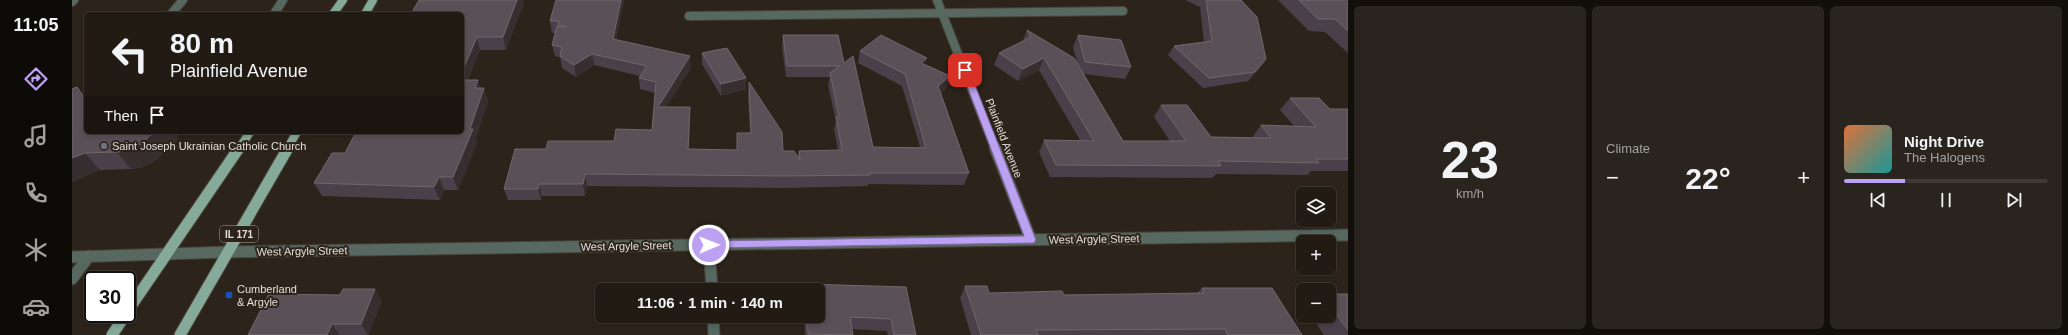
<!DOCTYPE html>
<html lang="en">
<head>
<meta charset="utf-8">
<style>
  :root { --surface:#211b14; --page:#29241d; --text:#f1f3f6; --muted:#a2a1a0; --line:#3e3934; --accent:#bca0f2 }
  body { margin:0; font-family:Arial,sans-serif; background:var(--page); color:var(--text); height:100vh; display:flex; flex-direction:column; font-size:15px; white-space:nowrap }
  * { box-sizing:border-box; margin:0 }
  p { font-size:13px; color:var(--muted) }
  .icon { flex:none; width:22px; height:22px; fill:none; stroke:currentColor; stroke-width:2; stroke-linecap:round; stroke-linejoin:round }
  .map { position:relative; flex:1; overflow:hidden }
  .sheet { display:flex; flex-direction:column; gap:6px; padding:6px; background:#120f0b; width:720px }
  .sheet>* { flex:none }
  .top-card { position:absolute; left:12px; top:12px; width:380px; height:122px; border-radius:6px; box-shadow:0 2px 6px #0003,0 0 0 1px var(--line); background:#211b14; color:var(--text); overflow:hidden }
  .tools { position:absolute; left:1224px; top:187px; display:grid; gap:8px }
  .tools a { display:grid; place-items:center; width:40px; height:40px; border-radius:6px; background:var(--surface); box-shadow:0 2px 6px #0003,0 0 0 1px var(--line); font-size:20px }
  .speed { position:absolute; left:12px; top:271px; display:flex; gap:8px; font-size:20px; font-weight:700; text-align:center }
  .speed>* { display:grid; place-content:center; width:52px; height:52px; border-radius:50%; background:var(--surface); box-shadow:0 2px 6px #0003,0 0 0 1px var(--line); line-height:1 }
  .speed .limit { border:2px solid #111; border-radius:6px; background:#fff; color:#111 }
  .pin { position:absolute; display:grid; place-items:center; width:34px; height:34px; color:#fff; margin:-17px; border-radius:8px; box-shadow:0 2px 6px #0006 }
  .me { position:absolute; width:44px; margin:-22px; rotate:89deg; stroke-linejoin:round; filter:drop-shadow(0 0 3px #0008) }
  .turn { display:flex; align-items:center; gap:14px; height:84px; padding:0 20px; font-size:18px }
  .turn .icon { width:52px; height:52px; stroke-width:2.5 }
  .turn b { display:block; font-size:28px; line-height:34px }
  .then { display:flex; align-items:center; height:38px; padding:0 20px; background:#0003; gap:8px; font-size:15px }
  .big { font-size:30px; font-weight:700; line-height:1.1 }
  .sheet .tile { flex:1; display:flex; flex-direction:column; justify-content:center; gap:6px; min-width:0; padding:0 14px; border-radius:6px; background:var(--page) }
  .sheet .dial { align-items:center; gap:0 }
  .dial b { font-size:52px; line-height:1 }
  .song { display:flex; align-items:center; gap:12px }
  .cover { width:48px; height:48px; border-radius:6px; background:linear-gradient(135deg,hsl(20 70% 55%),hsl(180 70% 35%)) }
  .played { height:4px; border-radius:2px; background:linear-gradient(90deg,var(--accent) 30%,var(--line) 30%) }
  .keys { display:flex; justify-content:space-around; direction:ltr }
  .heat { display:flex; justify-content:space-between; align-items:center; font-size:22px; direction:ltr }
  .sheet .tiles { flex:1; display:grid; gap:6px; grid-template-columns:repeat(3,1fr) }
  .trip { position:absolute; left:523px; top:283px; width:230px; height:40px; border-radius:6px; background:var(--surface); box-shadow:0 2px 6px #0003,0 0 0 1px var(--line); font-weight:700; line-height:40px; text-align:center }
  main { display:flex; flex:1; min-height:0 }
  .tabs { display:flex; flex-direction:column; width:72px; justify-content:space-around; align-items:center; background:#0d0b08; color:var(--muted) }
  .tabs .icon { width:28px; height:28px }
  .tabs .active { color:var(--accent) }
  .tabs b { font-size:18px; color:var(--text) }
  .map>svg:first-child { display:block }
</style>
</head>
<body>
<main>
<nav class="tabs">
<b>11:05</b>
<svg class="icon active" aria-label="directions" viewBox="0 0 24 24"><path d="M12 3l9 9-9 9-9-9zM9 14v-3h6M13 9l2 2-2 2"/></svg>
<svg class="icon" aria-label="music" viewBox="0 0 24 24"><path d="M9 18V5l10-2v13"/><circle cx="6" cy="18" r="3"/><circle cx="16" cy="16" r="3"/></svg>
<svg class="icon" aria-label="phone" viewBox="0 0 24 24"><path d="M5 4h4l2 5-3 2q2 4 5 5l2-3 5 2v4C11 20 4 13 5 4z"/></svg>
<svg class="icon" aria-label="climate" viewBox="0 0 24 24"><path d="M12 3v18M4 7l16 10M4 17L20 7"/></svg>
<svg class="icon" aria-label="car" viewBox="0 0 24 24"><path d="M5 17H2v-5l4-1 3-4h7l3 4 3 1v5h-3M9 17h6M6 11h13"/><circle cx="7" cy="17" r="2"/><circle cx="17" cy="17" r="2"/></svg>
</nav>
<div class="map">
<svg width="1276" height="335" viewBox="0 0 1276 335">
  <rect width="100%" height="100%" fill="#2c241b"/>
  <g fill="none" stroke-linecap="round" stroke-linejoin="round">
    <defs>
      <path id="lane-far1" d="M0,2L2,0
        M99,14L111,0
        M202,14L211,0"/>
      <path id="lane" d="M0,279L17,256"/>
      <path id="street-far1" d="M865,0L923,149
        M617,16L1051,11"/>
      <path id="street" d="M923,148L959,240
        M637,245L640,290
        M0,257L156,252L1276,235
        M641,316L642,335"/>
      <path id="primary-far1" d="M261,14L271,0
        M293,14L301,0
        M167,149L178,132
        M215,149L225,132"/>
      <path id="primary" d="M55,312L167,148
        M40,335L54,314
        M108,335L216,148"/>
    </defs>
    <use href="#lane-far1" stroke="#494239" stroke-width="10"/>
    <use href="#lane" stroke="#494239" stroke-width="13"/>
    <use href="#street-far1" stroke="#494239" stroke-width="10"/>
    <use href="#street" stroke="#494239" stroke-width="13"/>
    <use href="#primary-far1" stroke="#494239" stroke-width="10"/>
    <use href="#primary" stroke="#494239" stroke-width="13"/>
    <use href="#lane-far1" stroke="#566860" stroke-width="8"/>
    <use href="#lane" stroke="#566860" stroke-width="11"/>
    <use href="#street-far1" stroke="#566860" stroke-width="8"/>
    <use href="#street" stroke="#566860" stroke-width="11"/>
    <use href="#primary-far1" stroke="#85aa9a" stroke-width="8"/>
    <use href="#primary" stroke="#85aa9a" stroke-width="11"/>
  </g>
  <path fill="#4a4049" d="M484,0H552L544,40L619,68L594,107H618V118L617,149L665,150V133H678L676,94L677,82L711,151L726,157L727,151L766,150L762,129L764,121L756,85L758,77H714L710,47L711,35L772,63L801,147H848L830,86L786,63L788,51L853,64L878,76L874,88L869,93L897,173L892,185L796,184V186L711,188L515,186L513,196H470L469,200H436L432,189L474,149L542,141L580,130L583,93L568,89L567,78L568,76L522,65L504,77L490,68L488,57L483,56L480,45L483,33H480L478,21Z
    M1113,0H1169L1194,59L1187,69L1176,81L1131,88L1096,55L1102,46L1132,42L1128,7Z
    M1206,0H1276V53L1253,32L1237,31Z
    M452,3L434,50H408L396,80L408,88L416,101L404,138L405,143L386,190H372L368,200L250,196L242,183L273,153L390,14Z
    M955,30L1005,62L1001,47L1006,35L1059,67L1053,79L1012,74L1051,141H1098L1082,117L1089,105L1139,137L1180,138L1189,125L1222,126L1208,110L1218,98L1258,109H1276V171H1239L1236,175L1144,174L1140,178L978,177L967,152L972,140H1008L967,70L946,81L922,65L927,53L951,41Z
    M630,53L674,78V89L649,96L630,64Z
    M0,89L14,132H103L107,138L83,161L71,167L59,169L28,170L0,182Z
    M732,284L834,287L844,335H816L815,331L780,329L781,335H733L732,316H746V290H731Z
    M893,286L917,293L992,295L1125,293L1130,288L1230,335H899L888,298Z
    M1257,294H1276V335H1252L1239,316H1257Z
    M310,301L296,335H176Z"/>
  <path fill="#372e30" d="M445,0H452V3L434,50L431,37Z
    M549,0H552L542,50L541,39Z
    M405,37L408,50L391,93L390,89V72Z
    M520,54L522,65L504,77L502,65Z
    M618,56L619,68L587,118L586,107Z
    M855,58L852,69L849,63Z
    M972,58L967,70L946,81L951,69Z
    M1194,59L1187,69L1176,81L1183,72Z
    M878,76L874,88L863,98L866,86Z
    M674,78V89L649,96V84Z
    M406,80L410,93L403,88Z
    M5,87L14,98V100Z
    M412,88L416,101L404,138L405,143L386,190L381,177Z
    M618,107V118L616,161V149Z
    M82,132H103L107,138L83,161L71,167L59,169L45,152Z
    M13,153L28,170L0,182V158Z
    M513,174L515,186L513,196L511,184Z
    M367,177L372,190L368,200L362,187Z
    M467,184L470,196L469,200L466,189Z
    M303,289L310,301L296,335L289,324Z
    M260,324L268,335H255Z"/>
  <path fill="#5a5158" stroke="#70676c" d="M347,0H445L431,37H405L390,72V14H339Z
    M484,0H549L541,39L618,56L586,107H618L616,149L665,150V133H679L677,82L710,132L711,151H722L728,160L727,151L770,150L764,117H767L758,73L768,66H715L711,35H766L772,63L781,56L801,147L854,148L833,74L788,51L809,35L855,58L849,63L878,76L866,86L897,173H798V175L712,176L513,174L511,184H467L466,189H432L443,149H474L476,141H542L544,129L580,130L584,82L567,78L575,66L520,54L502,65L488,56L490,47L480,45L485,26L494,28V26H486L487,21H478Z
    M1134,0H1169L1185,17L1194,59L1183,72L1137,78L1102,46L1140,41Z
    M1227,0H1276V31L1263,19H1246Z
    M955,30L1002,58L1051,141H1114L1089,105H1115L1139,137L1199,138L1189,125L1244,127L1218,98H1247L1258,109H1276V159H1244L1247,163L1146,161L1149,166L984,165L972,140L1022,141L972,58L951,69L927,53L959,37Z
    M1006,35L1049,40L1059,67L1013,62Z
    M655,48L674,78L649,84L630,53Z
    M390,80H406L403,88H412L398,129H401L381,177H367L362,187L242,183L260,153H273L284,132H390Z
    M5,87L14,100V132H82L69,144L57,150L45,152L13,153L0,158V89Z
    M732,284L834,287L844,335H822L819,319L778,317L781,335L736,334L735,316H746V290H733Z
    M893,286H915L917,293L990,291L992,295L1132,293L1130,288H1200L1230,335H1156L1153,329L964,330L966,335H909Z
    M271,289H303L289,324H260L255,335H176L197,294L268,295Z
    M1257,294H1276V330L1257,304Z"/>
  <path fill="#bca0f2" stroke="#7a689d" d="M893,67L897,70L964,240L962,243L634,248L632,245L634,242L637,241L952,236L889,70Z"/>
  <circle fill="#6b7280" stroke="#2c241b" stroke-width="1.5" cx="32" cy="146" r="4"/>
  <rect fill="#1a4fb4" stroke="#2c241b" stroke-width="1.5" x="153" y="291" width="8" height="8" rx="2"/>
  <g text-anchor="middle" stroke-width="4" stroke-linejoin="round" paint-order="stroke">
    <rect fill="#2c241b" stroke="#aca69f" stroke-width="1" x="148" y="226" width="38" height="16" rx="3"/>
    <g font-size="10" font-weight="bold" fill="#e3ded8">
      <text x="167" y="238">IL 171</text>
    </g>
    <g font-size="11" fill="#e3ded8" stroke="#2c241b">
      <text transform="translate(932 138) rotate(69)" y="4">Plainfield Avenue</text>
      <text transform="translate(1022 239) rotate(-1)" y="4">West Argyle Street</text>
      <text transform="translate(554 246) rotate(-1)" y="4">West Argyle Street</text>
      <text transform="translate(230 251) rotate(-1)" y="4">West Argyle Street</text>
    </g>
    <g font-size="11" fill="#e3ded8" stroke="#2c241b" text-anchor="start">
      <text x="40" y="150">Saint Joseph Ukrainian Catholic Church</text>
      <text x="165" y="293">Cumberland<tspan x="165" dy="13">&amp; Argyle</tspan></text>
    </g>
  </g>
</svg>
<div class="tools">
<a><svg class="icon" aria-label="layers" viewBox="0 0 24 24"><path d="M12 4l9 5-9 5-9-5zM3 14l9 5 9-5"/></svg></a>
<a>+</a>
<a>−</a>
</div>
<div class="speed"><div class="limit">30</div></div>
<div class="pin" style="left:893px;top:70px;background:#d93025"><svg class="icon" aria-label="arrive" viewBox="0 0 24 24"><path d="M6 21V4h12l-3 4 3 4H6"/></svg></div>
<svg class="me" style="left:637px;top:245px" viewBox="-20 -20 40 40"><circle r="17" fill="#bca0f2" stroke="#fff" stroke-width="3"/><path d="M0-11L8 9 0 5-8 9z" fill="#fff"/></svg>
<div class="trip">11:06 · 1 min · 140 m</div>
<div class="top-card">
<div class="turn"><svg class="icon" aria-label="left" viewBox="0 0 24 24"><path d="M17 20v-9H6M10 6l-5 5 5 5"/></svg><div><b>80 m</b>Plainfield Avenue</div></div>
<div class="then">Then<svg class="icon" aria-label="arrive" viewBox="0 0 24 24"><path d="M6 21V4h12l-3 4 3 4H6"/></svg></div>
</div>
</div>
<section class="sheet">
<div class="tiles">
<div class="tile dial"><b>23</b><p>km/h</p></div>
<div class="tile"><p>Climate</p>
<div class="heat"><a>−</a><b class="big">22°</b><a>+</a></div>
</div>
<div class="tile">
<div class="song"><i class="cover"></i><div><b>Night Drive</b><p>The Halogens</p></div></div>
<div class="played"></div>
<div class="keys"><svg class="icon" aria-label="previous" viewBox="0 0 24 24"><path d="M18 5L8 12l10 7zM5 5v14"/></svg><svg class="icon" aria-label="pause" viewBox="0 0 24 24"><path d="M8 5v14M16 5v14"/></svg><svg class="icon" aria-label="next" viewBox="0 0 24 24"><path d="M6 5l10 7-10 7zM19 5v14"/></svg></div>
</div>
</div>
</section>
</main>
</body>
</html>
